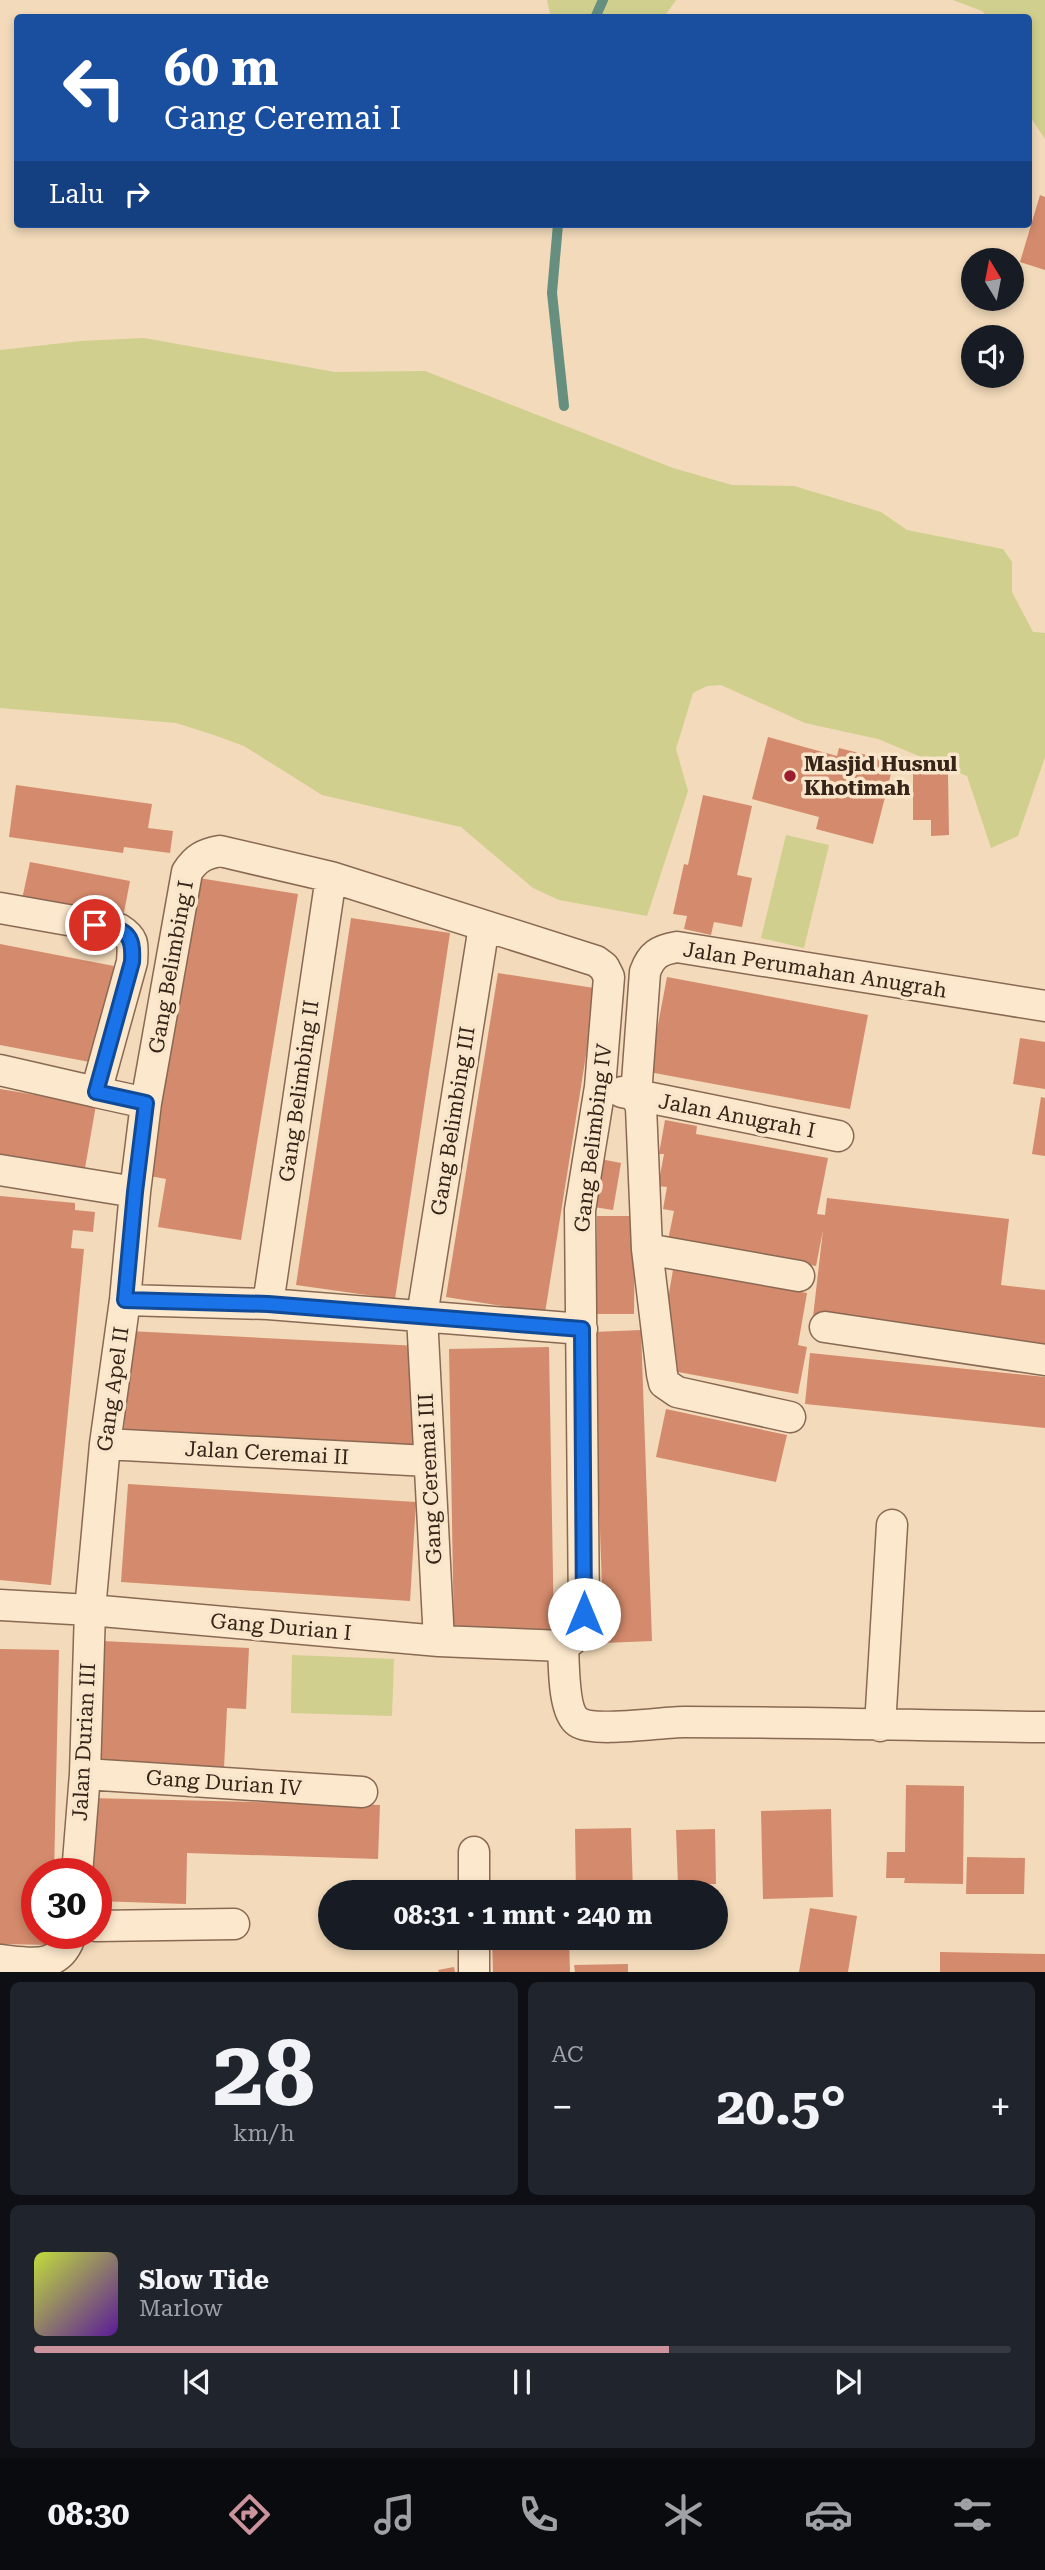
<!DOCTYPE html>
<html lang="id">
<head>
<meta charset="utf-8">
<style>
  :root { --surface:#171b24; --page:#20242c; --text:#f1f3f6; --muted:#9ea1a6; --line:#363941; --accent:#cc939c }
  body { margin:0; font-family:"Roboto Serif",serif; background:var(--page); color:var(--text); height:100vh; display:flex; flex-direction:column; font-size:26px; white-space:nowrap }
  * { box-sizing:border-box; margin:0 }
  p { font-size:23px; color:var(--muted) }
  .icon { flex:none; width:38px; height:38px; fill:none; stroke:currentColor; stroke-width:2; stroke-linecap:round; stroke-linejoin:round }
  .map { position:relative; height:1972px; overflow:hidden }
  .drawer { display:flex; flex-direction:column; gap:10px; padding:10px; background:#0d0f14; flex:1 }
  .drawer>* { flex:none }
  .banner { position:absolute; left:14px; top:14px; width:1018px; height:214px; border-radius:7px; box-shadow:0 4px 10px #0003; background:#1a4fa0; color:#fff; overflow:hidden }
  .needle { width:46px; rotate:350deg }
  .fabs { position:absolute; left:961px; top:248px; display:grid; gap:14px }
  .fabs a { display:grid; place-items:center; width:63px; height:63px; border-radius:50%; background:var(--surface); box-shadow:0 4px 10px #0003; font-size:35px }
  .speed { position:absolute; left:21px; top:1858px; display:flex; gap:14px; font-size:35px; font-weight:700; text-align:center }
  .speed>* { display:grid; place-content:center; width:91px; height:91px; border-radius:50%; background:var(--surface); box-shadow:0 4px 10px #0003; line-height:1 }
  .speed .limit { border:10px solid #d22; background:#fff; color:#111 }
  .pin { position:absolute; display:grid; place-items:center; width:60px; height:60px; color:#fff; margin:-30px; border:4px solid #fff; border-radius:50%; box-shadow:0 2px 7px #0007 }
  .me { position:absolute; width:77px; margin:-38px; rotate:0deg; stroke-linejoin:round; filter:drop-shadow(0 0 5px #0008) }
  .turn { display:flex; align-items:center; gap:24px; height:147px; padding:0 35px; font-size:32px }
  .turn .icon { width:91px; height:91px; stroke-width:2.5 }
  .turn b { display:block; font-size:49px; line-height:60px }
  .then { display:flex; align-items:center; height:66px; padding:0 35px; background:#0003; gap:14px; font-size:26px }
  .big { font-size:52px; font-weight:700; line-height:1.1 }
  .drawer .widget { flex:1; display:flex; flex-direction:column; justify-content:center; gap:10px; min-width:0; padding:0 24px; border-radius:10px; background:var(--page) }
  .drawer .dial { align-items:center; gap:0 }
  .dial b { font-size:91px; line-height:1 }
  .song { display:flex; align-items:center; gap:21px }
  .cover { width:84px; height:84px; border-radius:10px; background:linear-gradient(135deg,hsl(70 70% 55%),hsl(270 70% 35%)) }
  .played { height:7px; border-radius:4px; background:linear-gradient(90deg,var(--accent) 65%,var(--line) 65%) }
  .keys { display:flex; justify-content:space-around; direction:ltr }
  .heat { display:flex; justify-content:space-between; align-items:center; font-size:38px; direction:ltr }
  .drawer .tiles { flex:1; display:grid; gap:10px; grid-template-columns:1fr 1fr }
  .widget:last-child { grid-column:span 2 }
  .trip { position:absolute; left:318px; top:1880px; width:410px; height:70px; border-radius:35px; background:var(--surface); box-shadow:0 4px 10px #0003; font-weight:700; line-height:70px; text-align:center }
  .tabs { display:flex; height:112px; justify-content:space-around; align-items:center; background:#090b0e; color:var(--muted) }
  .tabs .icon { width:49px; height:49px }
  .tabs .selected { color:var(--accent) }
  .tabs b { font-size:32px; color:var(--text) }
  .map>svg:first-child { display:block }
</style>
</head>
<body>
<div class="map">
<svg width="1045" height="1972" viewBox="0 0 1045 1972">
  <rect width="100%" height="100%" fill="#f2daba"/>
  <path fill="#d0cf8d" d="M547,0H676L664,17L551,18Z
    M953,0H1045V139L1029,115V18L988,17L982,11Z
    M144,338L335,372L425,371L673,468L732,485L794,486L881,512L907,530L1003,549L1012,562V592L1033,632L1045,633V757L1018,836L991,848L967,776L878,739L805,723L721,685L707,686L693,693L676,749L688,791L647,916L559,900L533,888L461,827L322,795L244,746L211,734L176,723L0,708V350L81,341Z
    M786,835L829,845L804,948L761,938Z
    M292,1655L394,1659L392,1716L291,1713Z"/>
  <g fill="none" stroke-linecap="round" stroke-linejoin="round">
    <path stroke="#668f80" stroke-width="10" d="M595,18L603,0
      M558,224L552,293L564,406"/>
  </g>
  <path fill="#d48a6c" d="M1040,195L1045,197V270L1020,262Z
    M768,737L837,756L839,748L883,759L881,767L892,770L873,844L816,829L819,817L752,799Z
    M913,774H948L949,835L931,836V820H913Z
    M16,785L152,804L148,828L173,831L170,853L124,847L123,853L9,837Z
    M703,795L752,806L737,875L752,878L742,927L714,922L711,935L684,929L687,916L673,914L684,864L688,865Z
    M30,862L130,881L122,923L21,904Z
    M199,878L298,894L241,1240L158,1227L166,1179L150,1176Z
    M351,918L450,933L395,1299L296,1285Z
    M0,944L114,966L95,1063L0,1045Z
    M498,973L594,988L591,1011H593L545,1313L446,1297Z
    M667,977L868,1015L850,1109L649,1072Z
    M1020,1038L1045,1042V1089L1013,1084Z
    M0,1089L96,1105L85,1168L0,1154Z
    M1041,1097L1045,1098V1156L1032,1154Z
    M665,1120L697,1126L696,1134L828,1158L817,1214L825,1215L827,1198L1009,1219L1001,1285L1045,1290V1346L813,1317L823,1230L816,1266L668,1240L674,1211L663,1209L667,1187L658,1186L664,1154H659Z
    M595,1158L621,1163L613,1210L587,1206Z
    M0,1196L75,1203V1210L95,1212L93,1232L73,1230L71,1248L84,1249L51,1585L0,1580Z
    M597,1216H635L634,1314H596Z
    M673,1270L807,1293L798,1345L807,1347L798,1394L678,1372L672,1323L664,1322Z
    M641,1330L652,1641L604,1643L593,1332Z
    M129,1331L418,1346L412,1445L124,1430Z
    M549,1347L554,1634L454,1636L449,1349Z
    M810,1353L1045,1377V1428L805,1404Z
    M666,1409L787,1435L776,1482L656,1457Z
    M128,1484L416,1502L410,1601L121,1582Z
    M102,1641L249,1648L246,1709L227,1708L224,1768L96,1762Z
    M0,1649L59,1650L54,1874H37V1934H52V1945L0,1944Z
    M906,1785L964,1786L963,1884L904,1883L905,1878H886L887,1852H905Z
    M89,1798L380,1805L378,1859L187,1853L186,1904L96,1901V1874H87Z
    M831,1809L833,1897L763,1899L761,1811Z
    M631,1828L633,1892H576L575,1829Z
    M715,1829L716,1884L678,1885L676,1830Z
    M967,1857L1025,1858L1024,1894H966Z
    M545,1884V1892H491V1885Z
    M810,1908L857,1916L848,1972H799Z
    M492,1937H569L570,1972H493Z
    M674,1937H710V1944L674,1945Z
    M940,1952L1045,1954V1972H940Z
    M628,1964V1972H575L574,1965Z
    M454,1967L455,1972H439L438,1970Z"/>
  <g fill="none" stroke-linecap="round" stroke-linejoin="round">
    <defs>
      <path id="minor" d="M0,908L119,929C135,939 133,945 132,962L96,1092L146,1103L135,1192L125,1300L105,1444L90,1610L85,1774L77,1874
        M0,1070L96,1092
        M622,1092L838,1136
        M0,1170L135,1192
        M647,1249L799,1276
        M125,1300L268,1304L582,1329
        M268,1304L331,877
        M825,1327L1045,1360
        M790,1417L677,1392L664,1383L662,1374L647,1249L641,1107L636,1096L645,972C651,955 659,950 677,947L1045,1006
        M105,1444L428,1461
        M0,1605L90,1610L439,1641L563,1646C577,1638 581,1630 584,1614L580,1210L600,1087L609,977L604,967L596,961L331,877L220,851C204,854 196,858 187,872L146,1103
        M439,1641L422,1316L484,926
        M563,1646C564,1664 563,1712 578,1722C594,1733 662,1722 684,1722C804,1722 925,1726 1045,1727
        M880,1726L892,1525
        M85,1774L362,1792
        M474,1892V1852
        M96,1926L234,1924
        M0,1960C31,1963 60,1971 71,1934
        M474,1972V1937"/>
    </defs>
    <use href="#minor" stroke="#896953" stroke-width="33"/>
    <use href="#minor" stroke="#fce8cd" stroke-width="30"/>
  </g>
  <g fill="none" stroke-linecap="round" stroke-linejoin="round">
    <defs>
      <path id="route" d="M95,925C124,930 134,930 132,962L96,1092L146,1103L135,1192L125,1300L268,1304L582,1329L584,1614"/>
    </defs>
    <use href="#route" stroke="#114b97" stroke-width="18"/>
    <use href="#route" stroke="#1a73e8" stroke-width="12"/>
  </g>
  <circle fill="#9e1d2f" stroke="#f8e5ca" stroke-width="2.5" cx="790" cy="776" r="7"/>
  <g text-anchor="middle" stroke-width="7" stroke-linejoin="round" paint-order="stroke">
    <g font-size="21" font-weight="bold" fill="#372419" stroke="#f8e5ca" text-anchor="start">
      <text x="804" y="771">Masjid Husnul<tspan x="804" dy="24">Khotimah</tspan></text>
    </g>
    <g font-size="21" fill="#372419" stroke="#f8e5ca">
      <text transform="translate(171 967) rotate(-80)" y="7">Gang Belimbing I</text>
      <text transform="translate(815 970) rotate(9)" y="7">Jalan Perumahan Anugrah</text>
      <text transform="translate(299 1091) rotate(-82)" y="7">Gang Belimbing II</text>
      <text transform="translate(737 1116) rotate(11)" y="7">Jalan Anugrah I</text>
      <text transform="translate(453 1121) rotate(-81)" y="7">Gang Belimbing III</text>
      <text transform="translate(593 1138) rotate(-83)" y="7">Gang Belimbing IV</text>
      <text transform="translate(113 1389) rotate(-82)" y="7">Gang Apel II</text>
      <text transform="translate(267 1453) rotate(3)" y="7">Jalan Ceremai II</text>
      <text transform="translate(430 1479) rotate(-93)" y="7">Gang Ceremai III</text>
      <text transform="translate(281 1627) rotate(5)" y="7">Gang Durian I</text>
      <text transform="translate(84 1742) rotate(-87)" y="7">Jalan Durian III</text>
      <text transform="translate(224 1783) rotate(4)" y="7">Gang Durian IV</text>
    </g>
  </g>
</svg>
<div class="fabs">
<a><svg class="needle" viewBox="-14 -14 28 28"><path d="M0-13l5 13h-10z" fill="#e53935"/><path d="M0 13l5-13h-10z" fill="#9ea1a6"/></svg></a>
<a><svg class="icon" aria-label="sound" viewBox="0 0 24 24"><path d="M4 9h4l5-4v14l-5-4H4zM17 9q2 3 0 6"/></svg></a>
</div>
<div class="speed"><div class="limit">30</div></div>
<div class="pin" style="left:95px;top:925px;background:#d93025"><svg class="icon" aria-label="arrive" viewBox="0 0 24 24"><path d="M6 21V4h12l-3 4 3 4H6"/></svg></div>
<svg class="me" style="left:584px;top:1614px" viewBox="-20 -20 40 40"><circle r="19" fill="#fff"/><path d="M0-13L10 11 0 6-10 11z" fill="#1a73e8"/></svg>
<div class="trip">08:31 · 1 mnt · 240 m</div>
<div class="banner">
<div class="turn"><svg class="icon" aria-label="left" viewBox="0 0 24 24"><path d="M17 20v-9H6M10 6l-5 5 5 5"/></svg><div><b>60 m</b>Gang Ceremai I</div></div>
<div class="then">Lalu<svg class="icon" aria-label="right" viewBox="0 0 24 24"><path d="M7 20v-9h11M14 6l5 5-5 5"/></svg></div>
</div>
</div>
<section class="drawer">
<div class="tiles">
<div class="widget dial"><b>28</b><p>km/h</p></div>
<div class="widget"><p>AC</p>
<div class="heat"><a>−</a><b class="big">20.5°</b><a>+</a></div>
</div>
<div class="widget">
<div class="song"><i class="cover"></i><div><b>Slow Tide</b><p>Marlow</p></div></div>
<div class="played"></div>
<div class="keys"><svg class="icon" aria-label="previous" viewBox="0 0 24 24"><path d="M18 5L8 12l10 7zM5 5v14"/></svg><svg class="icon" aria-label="pause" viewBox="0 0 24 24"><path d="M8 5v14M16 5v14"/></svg><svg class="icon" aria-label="next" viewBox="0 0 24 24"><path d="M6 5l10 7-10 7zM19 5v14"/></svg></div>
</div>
</div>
</section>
<nav class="tabs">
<b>08:30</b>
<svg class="icon selected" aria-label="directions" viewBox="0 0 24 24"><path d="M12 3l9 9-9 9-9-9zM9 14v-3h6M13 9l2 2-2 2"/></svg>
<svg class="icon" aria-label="music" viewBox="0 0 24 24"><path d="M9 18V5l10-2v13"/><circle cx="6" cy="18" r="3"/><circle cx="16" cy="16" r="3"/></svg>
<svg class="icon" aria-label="phone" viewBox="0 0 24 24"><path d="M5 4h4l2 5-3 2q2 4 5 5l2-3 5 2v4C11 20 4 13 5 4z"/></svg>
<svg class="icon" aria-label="climate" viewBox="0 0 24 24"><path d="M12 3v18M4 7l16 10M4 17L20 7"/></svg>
<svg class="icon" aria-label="car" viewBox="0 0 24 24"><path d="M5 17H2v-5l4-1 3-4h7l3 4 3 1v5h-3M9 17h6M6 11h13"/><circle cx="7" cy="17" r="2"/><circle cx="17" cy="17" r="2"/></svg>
<svg class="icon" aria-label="filters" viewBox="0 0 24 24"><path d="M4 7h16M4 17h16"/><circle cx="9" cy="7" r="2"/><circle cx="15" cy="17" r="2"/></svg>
</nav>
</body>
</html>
